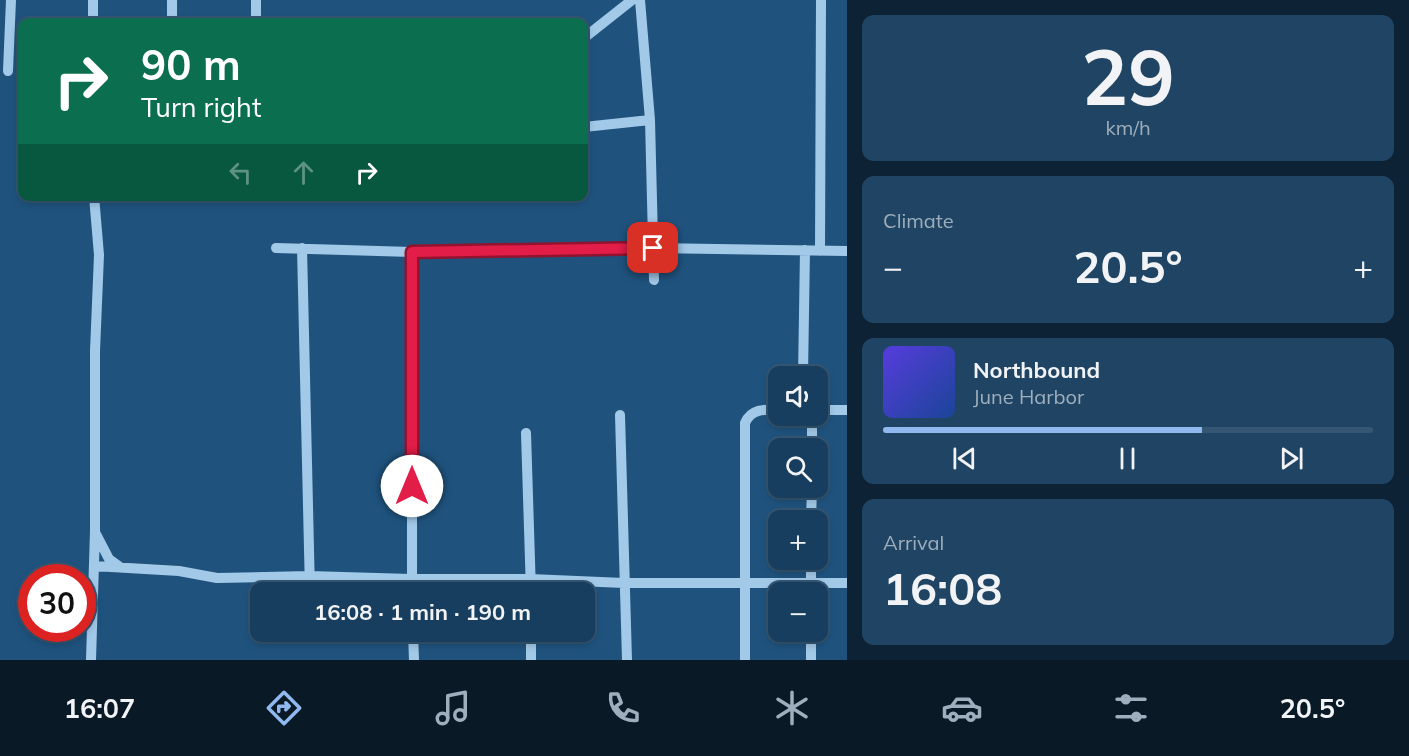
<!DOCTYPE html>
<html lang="en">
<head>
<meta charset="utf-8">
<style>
  :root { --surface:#173e5e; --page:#204564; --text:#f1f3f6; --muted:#9eaebc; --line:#365773; --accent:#90b9f0 }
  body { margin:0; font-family:Mulish,sans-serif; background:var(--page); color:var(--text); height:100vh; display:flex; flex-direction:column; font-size:22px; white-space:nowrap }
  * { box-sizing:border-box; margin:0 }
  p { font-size:20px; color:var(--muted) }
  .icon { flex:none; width:33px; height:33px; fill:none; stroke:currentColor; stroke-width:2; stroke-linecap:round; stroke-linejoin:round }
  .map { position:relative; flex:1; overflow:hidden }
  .details { display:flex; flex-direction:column; gap:15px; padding:15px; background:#0d2234; width:562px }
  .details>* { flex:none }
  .hud { position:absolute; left:18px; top:18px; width:570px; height:183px; border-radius:12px; box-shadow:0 3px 9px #0003,0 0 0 2px var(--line); background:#0b6e4f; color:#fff; overflow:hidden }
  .controls { position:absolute; left:768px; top:366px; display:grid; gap:12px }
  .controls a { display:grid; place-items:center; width:60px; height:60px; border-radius:12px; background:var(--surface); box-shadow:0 3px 9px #0003,0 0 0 2px var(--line); font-size:30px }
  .speed { position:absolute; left:18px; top:564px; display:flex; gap:12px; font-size:30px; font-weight:700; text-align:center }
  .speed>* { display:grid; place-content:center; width:78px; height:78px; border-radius:50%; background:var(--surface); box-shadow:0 3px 9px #0003,0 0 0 2px var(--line); line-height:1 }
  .speed .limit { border:9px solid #d22; background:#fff; color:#111 }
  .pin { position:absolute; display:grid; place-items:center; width:51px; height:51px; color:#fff; margin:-26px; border-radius:12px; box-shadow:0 3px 9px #0006 }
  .me { position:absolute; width:66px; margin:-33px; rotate:0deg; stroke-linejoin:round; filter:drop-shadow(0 0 4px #0008) }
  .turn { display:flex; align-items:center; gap:21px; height:126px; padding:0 24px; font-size:27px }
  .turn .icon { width:78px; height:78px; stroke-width:2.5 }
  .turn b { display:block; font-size:42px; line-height:51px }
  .lanes { display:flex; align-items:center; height:57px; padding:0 24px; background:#0003; justify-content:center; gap:30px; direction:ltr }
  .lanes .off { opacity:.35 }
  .big { font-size:45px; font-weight:700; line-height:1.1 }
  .details .widget { flex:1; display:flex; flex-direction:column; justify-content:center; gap:9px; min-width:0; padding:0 21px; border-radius:12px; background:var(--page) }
  .details .dial { align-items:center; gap:0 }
  .dial b { font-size:78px; line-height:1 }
  .song { display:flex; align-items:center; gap:18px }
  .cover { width:72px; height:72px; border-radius:9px; background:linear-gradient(135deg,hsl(250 70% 55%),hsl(220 70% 35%)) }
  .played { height:6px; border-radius:3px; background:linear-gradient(90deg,var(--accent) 65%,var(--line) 65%) }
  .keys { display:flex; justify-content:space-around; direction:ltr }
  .heat { display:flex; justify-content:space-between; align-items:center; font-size:33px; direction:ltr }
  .trip { position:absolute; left:250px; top:582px; width:345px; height:60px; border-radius:12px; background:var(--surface); box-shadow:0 3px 9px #0003,0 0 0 2px var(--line); font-weight:700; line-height:60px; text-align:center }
  .dock { display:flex; height:96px; justify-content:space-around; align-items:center; background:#091926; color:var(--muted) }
  .dock .icon { width:42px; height:42px }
  .dock .selected { color:var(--accent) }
  .dock b { font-size:27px; color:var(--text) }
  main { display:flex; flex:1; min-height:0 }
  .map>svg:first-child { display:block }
</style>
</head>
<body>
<main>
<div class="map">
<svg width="847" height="660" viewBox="0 0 847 660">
  <rect width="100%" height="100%" fill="#1f537e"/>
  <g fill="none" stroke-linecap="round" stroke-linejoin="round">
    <path stroke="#a2c9e8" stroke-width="10" d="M172,0V22
      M256,0V22
      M640,0L650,120L654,280
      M93,22V0
      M584,38L632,0
      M8,71L11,0
      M584,127L650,120
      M276,248L412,252L653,248L847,251
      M302,248L310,592
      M820,251L821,0
      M803,376L805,250
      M818,410H847
      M620,415L627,660
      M526,433L531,592
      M812,448V416
      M811,520L812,488
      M96,534L109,559L120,567
      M94,566L179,571L217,578L309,576L411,579H530L624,583H847
      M412,592V252
      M811,592V560
      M413,632L414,660
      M531,632V660
      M811,632V660
      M91,660L95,531V351L99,255L94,196
      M745,660V423C751,409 764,409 778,410"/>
  </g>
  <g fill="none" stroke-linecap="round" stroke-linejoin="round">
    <defs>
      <path id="route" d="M412,486V252L653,248"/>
    </defs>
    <use href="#route" stroke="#92132f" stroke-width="15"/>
    <use href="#route" stroke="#e11d48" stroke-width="10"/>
  </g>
</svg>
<div class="controls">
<a><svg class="icon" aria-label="sound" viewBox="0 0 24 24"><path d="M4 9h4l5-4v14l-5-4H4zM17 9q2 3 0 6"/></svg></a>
<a><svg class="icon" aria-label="search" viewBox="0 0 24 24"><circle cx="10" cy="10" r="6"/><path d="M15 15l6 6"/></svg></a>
<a>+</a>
<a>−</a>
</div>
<div class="speed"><div class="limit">30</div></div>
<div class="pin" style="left:653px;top:248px;background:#d93025"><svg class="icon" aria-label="arrive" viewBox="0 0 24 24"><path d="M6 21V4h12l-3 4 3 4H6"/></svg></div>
<svg class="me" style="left:412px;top:486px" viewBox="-20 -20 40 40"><circle r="19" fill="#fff"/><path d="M0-13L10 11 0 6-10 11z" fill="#e11d48"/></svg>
<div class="trip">16:08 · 1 min · 190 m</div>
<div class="hud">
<div class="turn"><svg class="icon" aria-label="right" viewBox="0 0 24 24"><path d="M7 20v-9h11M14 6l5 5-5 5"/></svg><div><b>90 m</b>Turn right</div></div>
<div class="lanes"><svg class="icon off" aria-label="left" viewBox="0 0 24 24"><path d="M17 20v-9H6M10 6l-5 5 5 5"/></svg><svg class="icon off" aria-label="ahead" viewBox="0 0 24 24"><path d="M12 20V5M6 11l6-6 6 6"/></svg><svg class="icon" aria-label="right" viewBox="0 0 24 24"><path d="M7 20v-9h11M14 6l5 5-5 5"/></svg></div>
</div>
</div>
<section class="details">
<div class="widget dial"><b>29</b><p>km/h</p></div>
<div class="widget"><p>Climate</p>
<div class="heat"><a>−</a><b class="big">20.5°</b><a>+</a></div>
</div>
<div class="widget">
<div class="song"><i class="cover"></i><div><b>Northbound</b><p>June Harbor</p></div></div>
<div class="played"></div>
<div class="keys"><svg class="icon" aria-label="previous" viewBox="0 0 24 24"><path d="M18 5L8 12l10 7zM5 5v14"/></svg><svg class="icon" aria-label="pause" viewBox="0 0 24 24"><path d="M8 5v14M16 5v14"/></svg><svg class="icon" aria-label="next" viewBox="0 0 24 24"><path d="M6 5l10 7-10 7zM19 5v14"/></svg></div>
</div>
<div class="widget"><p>Arrival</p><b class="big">16:08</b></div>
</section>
</main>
<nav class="dock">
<b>16:07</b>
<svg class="icon selected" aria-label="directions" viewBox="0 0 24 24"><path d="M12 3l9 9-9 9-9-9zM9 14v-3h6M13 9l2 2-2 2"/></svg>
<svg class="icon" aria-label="music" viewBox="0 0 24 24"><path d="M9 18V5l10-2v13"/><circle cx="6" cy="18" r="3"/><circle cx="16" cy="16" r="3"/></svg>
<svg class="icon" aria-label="phone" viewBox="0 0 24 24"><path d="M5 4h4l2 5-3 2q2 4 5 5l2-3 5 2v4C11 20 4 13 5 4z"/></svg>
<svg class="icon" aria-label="climate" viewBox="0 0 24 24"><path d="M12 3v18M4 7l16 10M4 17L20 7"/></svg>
<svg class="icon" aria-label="car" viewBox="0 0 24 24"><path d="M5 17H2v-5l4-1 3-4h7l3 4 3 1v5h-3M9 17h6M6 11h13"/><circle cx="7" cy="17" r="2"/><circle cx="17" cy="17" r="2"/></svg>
<svg class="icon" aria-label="filters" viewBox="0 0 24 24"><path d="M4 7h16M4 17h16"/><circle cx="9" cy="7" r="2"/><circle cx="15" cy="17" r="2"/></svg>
<b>20.5°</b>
</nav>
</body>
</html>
